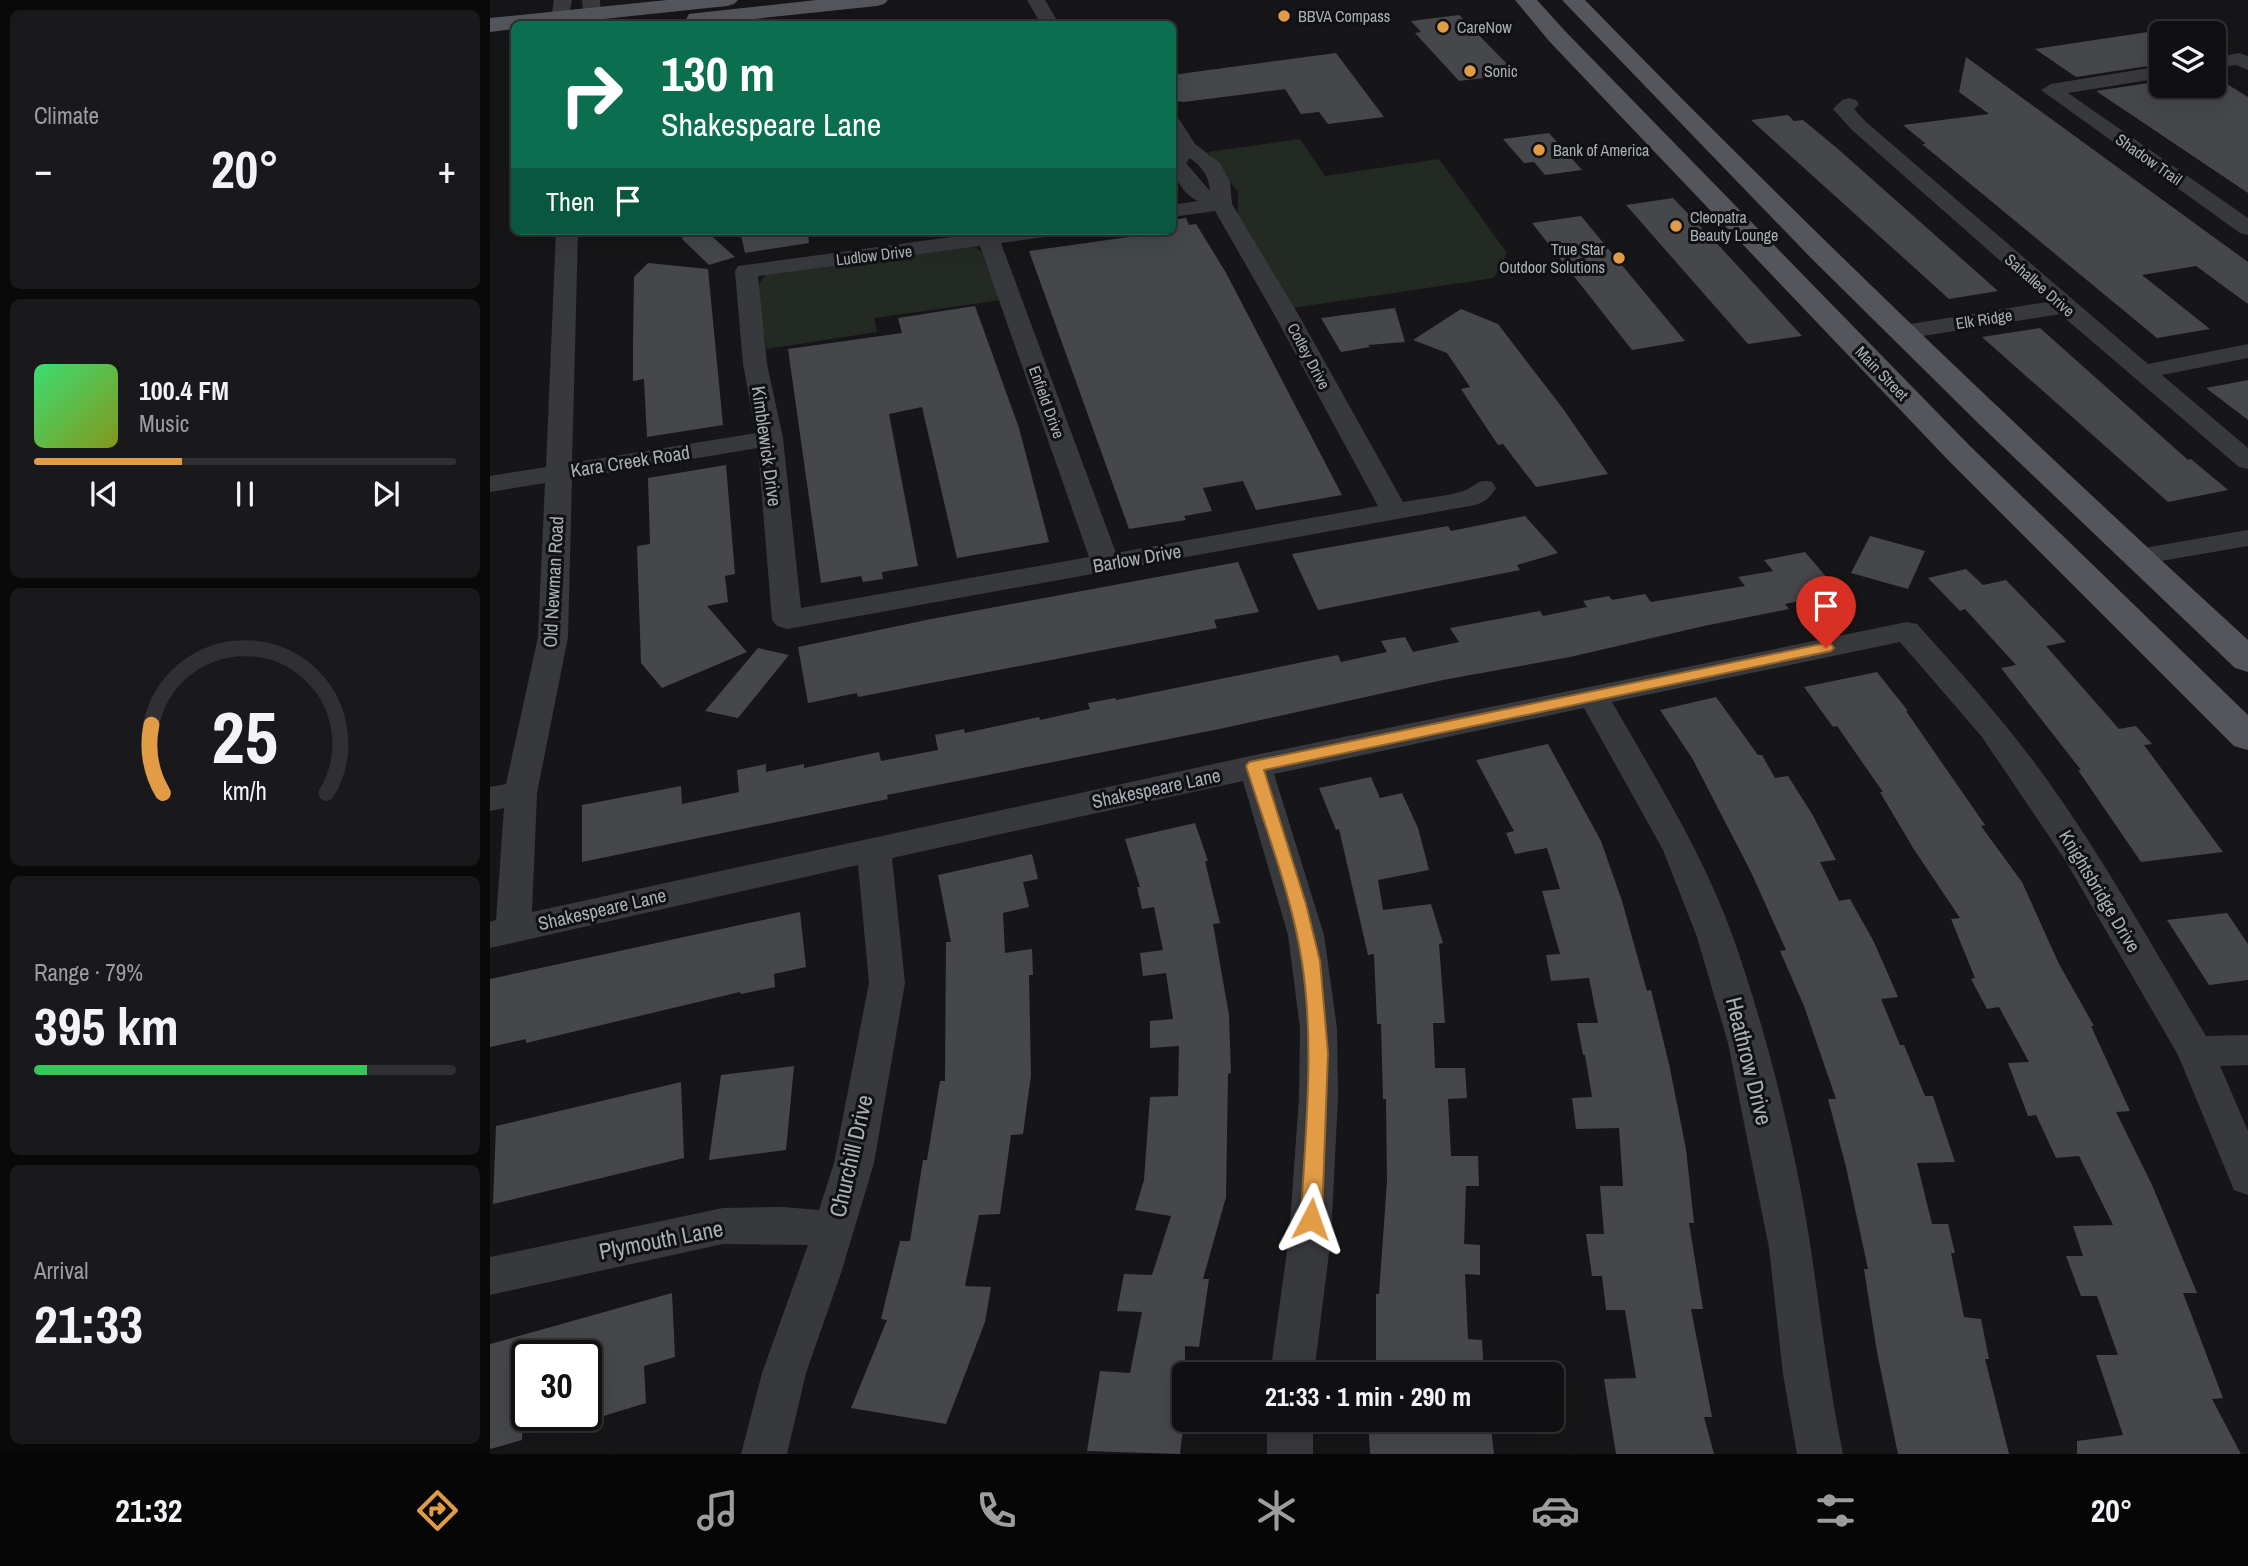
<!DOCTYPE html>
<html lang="en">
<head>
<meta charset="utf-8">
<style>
  :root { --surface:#101012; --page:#19191b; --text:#f1f3f6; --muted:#9c9d9f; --line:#303032; --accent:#e19c45 }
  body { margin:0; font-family:"Archivo Narrow",sans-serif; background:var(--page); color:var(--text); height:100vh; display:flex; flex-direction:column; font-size:26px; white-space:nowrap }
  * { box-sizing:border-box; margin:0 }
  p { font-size:23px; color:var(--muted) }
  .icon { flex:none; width:38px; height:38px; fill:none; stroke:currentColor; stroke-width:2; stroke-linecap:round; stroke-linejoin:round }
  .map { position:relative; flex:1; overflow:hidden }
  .side { display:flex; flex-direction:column; gap:10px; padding:10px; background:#09090a; width:490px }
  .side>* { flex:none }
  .hud { position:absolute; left:21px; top:21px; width:665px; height:214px; border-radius:10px; box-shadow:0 7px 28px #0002,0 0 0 2px var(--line); background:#0b6e4f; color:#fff; overflow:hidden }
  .controls { position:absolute; left:1659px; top:21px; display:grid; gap:14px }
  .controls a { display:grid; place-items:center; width:77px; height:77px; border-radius:10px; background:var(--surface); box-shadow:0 7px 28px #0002,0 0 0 2px var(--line); font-size:35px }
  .speed { position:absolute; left:21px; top:1340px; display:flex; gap:14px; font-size:35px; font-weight:700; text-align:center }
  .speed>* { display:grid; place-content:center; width:91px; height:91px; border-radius:50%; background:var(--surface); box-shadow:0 7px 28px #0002,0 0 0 2px var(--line); line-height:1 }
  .speed .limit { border:4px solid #111; border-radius:10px; background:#fff; color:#111 }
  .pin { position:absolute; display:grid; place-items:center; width:60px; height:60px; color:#fff; margin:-72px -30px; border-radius:50% 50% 50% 0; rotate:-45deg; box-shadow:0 0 7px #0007 }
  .pin .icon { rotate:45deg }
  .me { position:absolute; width:77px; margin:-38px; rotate:4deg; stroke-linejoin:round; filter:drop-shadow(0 0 5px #0008) }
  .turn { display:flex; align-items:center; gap:24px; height:147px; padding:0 35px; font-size:32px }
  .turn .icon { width:91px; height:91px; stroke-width:2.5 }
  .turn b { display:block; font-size:49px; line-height:60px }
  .then { display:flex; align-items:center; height:66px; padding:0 35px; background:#0003; gap:14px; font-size:26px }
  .big { font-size:52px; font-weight:800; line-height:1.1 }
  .side .card { flex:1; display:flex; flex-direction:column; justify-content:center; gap:10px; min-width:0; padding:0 24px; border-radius:10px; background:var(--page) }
  .side .dial { align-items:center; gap:0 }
  .dial svg { height:182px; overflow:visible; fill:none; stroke:var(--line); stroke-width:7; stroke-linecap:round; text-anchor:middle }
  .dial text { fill:var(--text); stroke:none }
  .song { display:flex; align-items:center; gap:21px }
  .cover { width:84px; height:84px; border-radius:10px; background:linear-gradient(135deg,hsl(140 70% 55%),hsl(70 70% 35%)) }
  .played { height:7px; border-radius:4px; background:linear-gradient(90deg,var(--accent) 35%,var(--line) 35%) }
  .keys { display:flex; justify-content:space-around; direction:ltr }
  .heat { display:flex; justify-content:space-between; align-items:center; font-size:38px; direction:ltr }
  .charge { height:10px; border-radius:5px; background:linear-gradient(90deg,#34c759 79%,var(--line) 0) }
  .trip { position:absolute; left:682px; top:1362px; width:392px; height:70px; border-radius:10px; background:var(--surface); box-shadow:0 7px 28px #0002,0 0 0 2px var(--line); font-weight:800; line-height:70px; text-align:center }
  .dock { display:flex; height:112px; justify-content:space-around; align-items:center; background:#060607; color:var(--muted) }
  .dock .icon { width:49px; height:49px }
  .dock .current { color:var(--accent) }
  .dock b { font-size:32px; color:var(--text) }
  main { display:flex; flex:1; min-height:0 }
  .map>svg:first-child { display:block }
</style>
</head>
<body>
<main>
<section class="side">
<div class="card"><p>Climate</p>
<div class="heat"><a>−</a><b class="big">20°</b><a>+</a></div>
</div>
<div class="card">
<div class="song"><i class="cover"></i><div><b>100.4 FM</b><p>Music</p></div></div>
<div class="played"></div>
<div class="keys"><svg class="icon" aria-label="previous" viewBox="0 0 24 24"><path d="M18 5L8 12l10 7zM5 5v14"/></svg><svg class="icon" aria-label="pause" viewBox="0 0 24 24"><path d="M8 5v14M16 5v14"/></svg><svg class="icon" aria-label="next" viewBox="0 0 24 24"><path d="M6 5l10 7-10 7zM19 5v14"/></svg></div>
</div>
<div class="card dial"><svg viewBox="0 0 100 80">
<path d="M14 69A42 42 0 1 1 86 69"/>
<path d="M14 69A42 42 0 0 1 9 39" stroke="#e19c45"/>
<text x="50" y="56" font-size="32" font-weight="700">25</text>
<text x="50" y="72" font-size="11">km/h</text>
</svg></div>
<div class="card"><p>Range · 79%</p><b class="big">395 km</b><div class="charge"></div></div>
<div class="card"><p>Arrival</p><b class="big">21:33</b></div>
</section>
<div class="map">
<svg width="1758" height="1454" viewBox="0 0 1758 1454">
  <rect width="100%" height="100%" fill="#161618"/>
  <path fill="#232a23" d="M810,139L835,176L949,159L1017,253L1004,278L802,308L748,216V192L718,152Z
    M484,247L491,251L510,300L384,318L387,332L276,349L268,286L276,274Z"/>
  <path fill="#45474b" d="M969,15L1027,74L969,81L925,33L931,32L921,21Z
    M1671,30V64L1586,77L1545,49Z
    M846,53L894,117L838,124L829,112L811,114L795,89L694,102L682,101V75Z
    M1476,57L1758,262V304L1706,266L1652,275L1720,329L1667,338L1432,144H1436L1413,125L1499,114L1469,92Z
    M1724,76L1758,97V193L1606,91L1671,81V86H1699L1724,100Z
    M1298,115L1304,121L1313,120L1348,149L1508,291L1459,299L1261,120Z
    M1059,133L1092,170L1055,175L1044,162L1034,163L1013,139Z
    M1183,198L1233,250L1312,336L1258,344L1136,205Z
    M1091,216L1195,341L1142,350L1042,223Z
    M696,218L699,225L706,224L735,271L852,495L766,510L753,481L713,488L722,511L694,516L696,520L639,529L539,251L646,236L645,233L660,231H682V220Z
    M216,231L245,257L219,265L191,238Z
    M250,231H318L319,243L255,253Z
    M158,263L218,269L233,425L157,437L154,379L143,381V343L144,277Z
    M485,306L529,428L559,542L467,558L432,407L399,414L428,566L392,572L393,579L373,582L371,576L331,583L298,349L412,333L408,318Z
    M905,308L915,342L878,345L880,347L851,352L831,318Z
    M971,309L1008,324L1074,410L1118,474L1046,487L1013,444L1008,445L984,409L971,389L980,387L957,353L923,340Z
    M1550,328L1698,460L1701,459L1738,490L1678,502L1492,337Z
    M1758,380V420L1716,388Z
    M236,465L245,574L235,576L238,602L217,606L257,652L172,688L151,663L147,546L160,544L158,478Z
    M1035,516L1068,553L1027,565L1030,570L828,610L802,554L958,526L961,531Z
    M1380,536L1435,551L1418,589L1361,573Z
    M1315,552L1350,593L1295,604L1299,609L1214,626L1080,657L953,680L734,728L397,795L398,799L92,862V805L191,786L192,804L249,792L247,770L276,764V772L314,764V768L389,752L391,761L448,750L445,735L474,729L475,733L549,717L550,720L600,709L598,703L625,698L626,700L848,655L851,662L897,652L891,641L915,637L923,652L969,642L960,628L1050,611L1053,616L1097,607L1093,601L1119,596L1122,600L1155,594L1161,602L1255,586L1248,577L1283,571L1274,560Z
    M748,562L769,612L724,620L727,628L368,697L367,693L318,703L308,647L441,619Z
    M1476,569L1493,585L1516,580L1576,642L1556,646L1629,729L1646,726L1662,744L1654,745L1733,852L1651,862L1588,770H1591L1511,668L1526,665L1475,609L1470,611L1438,578Z
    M268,648L299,655L248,718L215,711Z
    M1387,672L1418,711H1416L1495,825L1491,826L1532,882L1569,964L1604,1026H1601L1640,1111L1626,1112L1662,1185L1707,1293H1693L1733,1398L1722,1399L1751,1454H1587V1441L1633,1435L1606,1355H1628L1607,1296H1591L1576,1256H1593L1583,1226L1623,1225L1589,1156L1566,1158L1546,1115L1538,1116L1518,1063L1539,1062L1509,1007L1497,1009L1481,979L1485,978L1461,919L1470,918L1423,848L1390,792H1393L1347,726L1343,727L1314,687Z
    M1226,697L1268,755H1272L1285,778L1298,776L1322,814L1346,860L1330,862L1349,901L1360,899L1384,942L1408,997L1391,999L1410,1045H1414L1435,1096H1443L1465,1162L1427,1163L1442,1224H1458L1465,1253H1461L1474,1317L1491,1319L1499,1359H1495L1519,1454H1408L1387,1352L1374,1269H1378L1356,1167L1338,1099H1346L1314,1006L1290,951L1296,950L1261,872L1202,758L1170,710Z
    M1058,744L1111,841L1132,901L1157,991L1161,990L1179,1064L1196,1149L1204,1223H1199L1213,1309H1201L1222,1417H1214L1224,1454H1126L1114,1379L1146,1378L1135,1310H1116L1112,1276H1102L1096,1234H1114L1110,1186H1133L1129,1128L1086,1129L1082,1098L1102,1097L1095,1055H1093L1087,1023H1108L1099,978L1061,981L1056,955L1070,954L1052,891L1070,889L1057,848L1025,854L1016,833L1024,831L986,760Z
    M881,777L890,798L912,793L928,828L939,870L888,880L893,910L941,904L953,943L949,944L955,1023H943L945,1068H975L977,1098L958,1099L961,1156H988L989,1186H976L974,1244L990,1245V1275L975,1274L978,1339L992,1340L994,1374H886V1294H889L897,1181L896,1099H893L891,1024H887L884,954L878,955L849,829L846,830L829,788Z
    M705,823L718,861H715L730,923L723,924L739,1015L741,1073L738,1074L736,1197L713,1279H719L709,1347L695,1346V1413L690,1454L597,1451L610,1371L640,1373L652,1312L627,1311L634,1274L662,1275L681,1216L645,1210L654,1180L660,1097L688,1096L689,1046L660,1048V1021L683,1019L676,973L653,976L650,953L673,950L664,907L652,909L647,887H650L635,839Z
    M542,854L548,879L533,882L539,907L513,913L515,953L542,949L543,975H539L541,1075L533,1134L521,1135L510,1214L489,1215L475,1286L501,1287L495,1322L456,1424L361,1408L397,1320L391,1319L410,1241H420L433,1160H437L450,1081H455L456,942H461L448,875Z
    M310,912L316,967L284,974L285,987L251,994L250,992L36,1043V1039L0,1047V979Z
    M1737,913L1758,944V980L1719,985L1677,920Z
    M304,1066L296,1150L219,1160L231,1075Z
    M191,1082L194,1158L3,1204L6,1126Z
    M182,1293L185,1357L154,1366L156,1403L107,1418L106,1356H37V1398L33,1399L32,1440L0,1449V1344Z
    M878,1419H1000L1004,1454H880Z"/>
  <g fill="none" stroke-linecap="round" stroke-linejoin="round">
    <path fill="#38393d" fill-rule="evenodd" d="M64,0H82L79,16L86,22L93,13L92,0H110L111,14L103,24H68L61,18Z
      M537,0H555L569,24H551Z
      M1749,53L1758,56V70L1746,65L1724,68V58Z
      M1671,66V78L1578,93L1758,218V235L1750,233L1551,90L1561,84Z
      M1359,98L1366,100L1369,104L1364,109L1376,122L1658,364L1758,344V358L1672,375L1758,448V469L1749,467L1570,314L1414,339L1406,337L1402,332L1406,327L1414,325L1557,302L1362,130L1343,109L1352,100Z
      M682,117L689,119L705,144L730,163L740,182L742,204L808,314L913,502C932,498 955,497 973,491C986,487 987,478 1002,482L1006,488C1000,497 996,502 985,505L297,629L287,626L282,620L268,448L82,479L78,637L47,793L42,912L765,755L1417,622L1427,624C1473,675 1518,725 1558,781C1616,862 1664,950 1716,1036L1758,1035V1065L1730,1066L1758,1131V1195L1744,1190L1688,1055L1575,860L1492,737L1410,642L1122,702C1166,779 1213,853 1243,937C1277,1033 1306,1149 1321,1250C1331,1318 1339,1386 1353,1454H1307L1293,1374L1279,1248L1238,1043L1207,937L1173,850L1094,708L784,774L834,935L847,1028L848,1098L841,1237L824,1374H780L799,1237L809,1098L810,1028L798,935L753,781L402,858L415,983L384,1163L351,1273L316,1373L297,1454H251L272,1373L318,1245L233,1244L0,1295V1257L233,1208L293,1207L329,1210L344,1163L379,983L368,865L0,948V922L6,920L14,808L0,811V787L16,784L48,637L55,483L0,492V476L56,467L66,231H88L82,463L266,433L253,364L245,271L248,266L505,231H565L562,236L511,243L626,553L888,506L784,314L725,211L682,217V205L708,201C689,192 682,172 682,153L688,147L682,139ZM700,158C712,167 719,176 720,191L696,163ZM490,246L599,557L311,608L293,438L277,364L268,276Z
      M1758,530V546L1648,565L1638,563L1634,557L1638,551L1648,549Z
      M777,1419H823V1454H777Z"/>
    <path fill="#54565b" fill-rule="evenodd" d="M177,0H248L244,4L237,6L66,24H24V29L0,32V18Z
      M327,0H398L394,4L387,6L216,24H199L196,19L199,14L207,13Z
      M1025,0H1047L1075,31L1480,446L1758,715V750L1744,746L1458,460L1059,41Z
      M1072,0H1095C1309,220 1531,432 1758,640V672L1745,668L1489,424L1321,258Z"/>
  </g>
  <path fill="#e19c45" stroke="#92652d" stroke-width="2" d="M1336,643L1341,644L1344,648L1341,651L774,770L816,904L830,961L838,1053L832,1219L829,1226L821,1228L814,1226L811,1219C815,1134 825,1047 812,962C802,896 776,830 756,766L759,762Z"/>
  <g fill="#e19c45" stroke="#111113" stroke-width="2.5">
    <circle cx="794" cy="16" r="7"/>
    <circle cx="953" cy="27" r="7"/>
    <circle cx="980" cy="71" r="7"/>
    <circle cx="1049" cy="150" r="7"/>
    <circle cx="1186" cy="226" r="7"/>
    <circle cx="1129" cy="258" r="7"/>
  </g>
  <g text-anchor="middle" stroke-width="6" stroke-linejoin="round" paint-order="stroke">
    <g font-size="16" fill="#a9afb7" stroke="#111113" text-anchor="start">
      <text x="808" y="22">BBVA Compass</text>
      <text x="967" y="33">CareNow</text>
      <text x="994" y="77">Sonic</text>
      <text x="1063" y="156">Bank of America</text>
      <text x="1200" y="223">Cleopatra<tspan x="1200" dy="18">Beauty Lounge</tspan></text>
      <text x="1115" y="255" text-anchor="end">True Star<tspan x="1115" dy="18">Outdoor Solutions</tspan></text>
    </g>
    <g font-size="16" fill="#a9afb7" stroke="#111113">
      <text transform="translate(1659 159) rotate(35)" y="6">Shadow Trail</text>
      <text transform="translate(384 255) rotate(-7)" y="6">Ludlow Drive</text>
      <text transform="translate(1550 285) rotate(41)" y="6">Sahallee Drive</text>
      <text transform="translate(1494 319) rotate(-9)" y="6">Elk Ridge</text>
      <text transform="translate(819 356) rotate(62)" y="6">Cotley Drive</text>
      <text transform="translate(1392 373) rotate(46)" y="6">Main Street</text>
      <text transform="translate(557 402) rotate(70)" y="6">Enfield Drive</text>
    </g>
    <g font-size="19" fill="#a9afb7" stroke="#111113">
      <text transform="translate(277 446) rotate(82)" y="7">Kimblewick Drive</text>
      <text transform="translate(140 461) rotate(-9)" y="7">Kara Creek Road</text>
      <text transform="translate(647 558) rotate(-10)" y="7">Barlow Drive</text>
      <text transform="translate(63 582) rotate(-87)" y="7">Old Newman Road</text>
      <text transform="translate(666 788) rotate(-12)" y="7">Shakespeare Lane</text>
      <text transform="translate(1610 891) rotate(59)" y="7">Knightsbridge Drive</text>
      <text transform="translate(112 909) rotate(-13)" y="7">Shakespeare Lane</text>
    </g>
    <g font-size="23" fill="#a9afb7" stroke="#111113">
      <text transform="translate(1259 1061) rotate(76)" y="8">Heathrow Drive</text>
      <text transform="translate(361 1156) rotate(-77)" y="8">Churchill Drive</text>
      <text transform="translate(171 1240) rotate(-11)" y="8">Plymouth Lane</text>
    </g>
  </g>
</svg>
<div class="controls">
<a><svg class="icon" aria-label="layers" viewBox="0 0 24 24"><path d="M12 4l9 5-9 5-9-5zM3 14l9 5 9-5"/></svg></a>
</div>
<div class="speed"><div class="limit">30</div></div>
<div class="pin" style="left:1336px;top:648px;background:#d93025"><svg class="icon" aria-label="arrive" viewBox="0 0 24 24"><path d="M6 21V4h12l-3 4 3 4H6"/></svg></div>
<svg class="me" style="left:821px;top:1219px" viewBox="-20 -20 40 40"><path d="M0-17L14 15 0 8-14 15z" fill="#e19c45" stroke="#fff" stroke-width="4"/></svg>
<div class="trip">21:33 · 1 min · 290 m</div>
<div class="hud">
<div class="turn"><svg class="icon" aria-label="right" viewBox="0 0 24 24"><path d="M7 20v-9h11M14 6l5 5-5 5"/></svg><div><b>130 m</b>Shakespeare Lane</div></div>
<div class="then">Then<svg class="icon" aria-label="arrive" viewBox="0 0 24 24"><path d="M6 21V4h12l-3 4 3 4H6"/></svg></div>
</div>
</div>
</main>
<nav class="dock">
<b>21:32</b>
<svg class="icon current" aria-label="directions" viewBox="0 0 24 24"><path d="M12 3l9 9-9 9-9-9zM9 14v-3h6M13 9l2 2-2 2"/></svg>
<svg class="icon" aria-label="music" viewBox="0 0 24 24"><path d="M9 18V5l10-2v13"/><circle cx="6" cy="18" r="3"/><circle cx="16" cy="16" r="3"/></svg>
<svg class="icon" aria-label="phone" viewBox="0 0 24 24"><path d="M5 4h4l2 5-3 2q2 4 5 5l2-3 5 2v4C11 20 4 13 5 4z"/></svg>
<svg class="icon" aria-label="climate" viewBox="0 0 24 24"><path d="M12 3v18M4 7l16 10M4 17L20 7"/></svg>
<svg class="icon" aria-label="car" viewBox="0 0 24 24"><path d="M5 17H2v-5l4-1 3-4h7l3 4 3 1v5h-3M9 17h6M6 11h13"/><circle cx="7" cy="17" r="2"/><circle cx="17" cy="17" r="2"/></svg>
<svg class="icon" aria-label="filters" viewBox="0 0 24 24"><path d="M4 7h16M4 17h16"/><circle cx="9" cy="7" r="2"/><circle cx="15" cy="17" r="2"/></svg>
<b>20°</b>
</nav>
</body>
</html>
